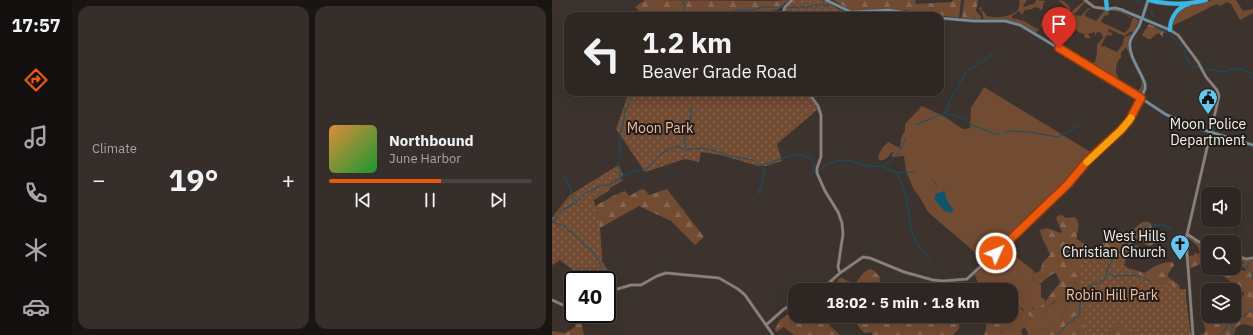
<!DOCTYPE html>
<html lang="en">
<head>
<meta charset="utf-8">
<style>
  :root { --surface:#2d2622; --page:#352e2a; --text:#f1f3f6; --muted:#a7a5a5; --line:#484340; --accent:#ea580c }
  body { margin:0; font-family:"IBM Plex Sans",sans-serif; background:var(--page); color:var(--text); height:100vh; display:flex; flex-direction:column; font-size:15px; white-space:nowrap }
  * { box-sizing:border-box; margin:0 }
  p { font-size:13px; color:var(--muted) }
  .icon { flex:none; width:22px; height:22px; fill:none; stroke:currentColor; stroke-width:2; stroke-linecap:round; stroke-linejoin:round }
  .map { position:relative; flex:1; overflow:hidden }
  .side { display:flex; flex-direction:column; gap:6px; padding:6px; background:#191513; width:480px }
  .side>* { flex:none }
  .guide { position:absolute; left:12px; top:12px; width:380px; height:84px; border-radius:12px; box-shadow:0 4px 16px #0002,0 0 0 1px var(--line); background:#2d2622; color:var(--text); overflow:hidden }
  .controls { position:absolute; left:649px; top:187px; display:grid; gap:8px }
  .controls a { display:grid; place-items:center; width:40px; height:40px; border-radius:8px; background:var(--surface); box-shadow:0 4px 16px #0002,0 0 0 1px var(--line); font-size:20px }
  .speed { position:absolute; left:12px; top:271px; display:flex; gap:8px; font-size:20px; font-weight:700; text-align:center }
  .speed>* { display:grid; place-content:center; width:52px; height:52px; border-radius:50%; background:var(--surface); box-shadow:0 4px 16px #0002,0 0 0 1px var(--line); line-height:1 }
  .speed .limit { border:2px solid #111; border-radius:6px; background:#fff; color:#111 }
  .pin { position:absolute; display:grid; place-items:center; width:34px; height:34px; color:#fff; margin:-41px -17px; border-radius:50% 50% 50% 0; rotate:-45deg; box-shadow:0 0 4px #0007 }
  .pin .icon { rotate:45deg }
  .me { position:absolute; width:44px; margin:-22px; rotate:46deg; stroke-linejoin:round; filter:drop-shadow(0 0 3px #0008) }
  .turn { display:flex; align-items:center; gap:14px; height:84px; padding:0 12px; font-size:18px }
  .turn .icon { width:52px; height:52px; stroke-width:2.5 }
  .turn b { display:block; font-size:28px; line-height:34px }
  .big { font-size:30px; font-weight:800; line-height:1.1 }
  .side .widget { flex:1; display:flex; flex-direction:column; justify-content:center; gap:6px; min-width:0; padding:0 14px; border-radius:12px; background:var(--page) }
  .song { display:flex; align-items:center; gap:12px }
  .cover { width:48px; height:48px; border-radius:6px; background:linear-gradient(135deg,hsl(30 70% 55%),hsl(130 70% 35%)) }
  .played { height:4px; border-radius:2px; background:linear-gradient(90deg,var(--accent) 55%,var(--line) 55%) }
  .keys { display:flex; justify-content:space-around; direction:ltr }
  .heat { display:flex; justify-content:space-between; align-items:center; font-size:22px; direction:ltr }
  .side .tiles { flex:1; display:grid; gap:6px; grid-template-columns:repeat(2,1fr) }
  .trip { position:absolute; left:236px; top:283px; width:230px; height:40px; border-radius:12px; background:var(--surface); box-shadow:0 4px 16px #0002,0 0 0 1px var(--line); font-weight:800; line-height:40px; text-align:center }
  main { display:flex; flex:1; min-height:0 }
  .tabs { display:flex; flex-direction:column; width:72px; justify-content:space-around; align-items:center; background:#120f0e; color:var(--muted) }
  .tabs .icon { width:28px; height:28px }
  .tabs .selected { color:var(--accent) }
  .tabs b { font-size:18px; color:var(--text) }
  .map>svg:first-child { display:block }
</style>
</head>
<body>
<main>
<nav class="tabs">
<b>17:57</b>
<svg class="icon selected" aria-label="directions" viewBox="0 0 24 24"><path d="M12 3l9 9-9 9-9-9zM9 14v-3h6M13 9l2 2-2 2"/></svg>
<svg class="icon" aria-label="music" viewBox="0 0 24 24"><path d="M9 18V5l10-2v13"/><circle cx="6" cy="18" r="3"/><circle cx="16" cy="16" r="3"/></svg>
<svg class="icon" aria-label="phone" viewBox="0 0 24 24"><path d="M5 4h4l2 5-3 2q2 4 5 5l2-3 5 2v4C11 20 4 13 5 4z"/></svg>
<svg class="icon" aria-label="climate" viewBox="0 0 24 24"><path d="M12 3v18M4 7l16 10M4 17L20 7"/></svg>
<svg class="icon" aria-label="car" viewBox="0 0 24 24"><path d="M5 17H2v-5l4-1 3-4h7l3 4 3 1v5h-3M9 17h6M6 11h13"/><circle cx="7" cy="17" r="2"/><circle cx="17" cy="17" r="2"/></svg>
</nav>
<section class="side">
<div class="tiles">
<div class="widget"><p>Climate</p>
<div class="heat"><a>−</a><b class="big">19°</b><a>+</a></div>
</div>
<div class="widget">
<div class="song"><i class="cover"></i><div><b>Northbound</b><p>June Harbor</p></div></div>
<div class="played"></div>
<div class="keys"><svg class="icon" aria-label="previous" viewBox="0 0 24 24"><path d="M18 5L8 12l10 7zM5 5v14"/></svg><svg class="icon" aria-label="pause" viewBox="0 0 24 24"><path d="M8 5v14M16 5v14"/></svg><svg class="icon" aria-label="next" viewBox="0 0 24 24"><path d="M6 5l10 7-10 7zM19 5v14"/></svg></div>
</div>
</div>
</section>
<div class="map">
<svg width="701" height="335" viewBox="0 0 701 335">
  <defs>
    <pattern id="forest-firs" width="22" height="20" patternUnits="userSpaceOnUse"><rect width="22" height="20" fill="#724b33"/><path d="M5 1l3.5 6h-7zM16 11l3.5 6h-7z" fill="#876551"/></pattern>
    <pattern id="wetland-marsh" width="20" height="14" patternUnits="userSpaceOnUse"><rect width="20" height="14" fill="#724b33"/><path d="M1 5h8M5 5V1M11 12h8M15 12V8" fill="none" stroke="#876551"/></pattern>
    <pattern id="park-dots" width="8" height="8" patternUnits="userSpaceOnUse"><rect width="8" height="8" fill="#724b33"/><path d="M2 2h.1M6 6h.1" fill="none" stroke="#876551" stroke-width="1.8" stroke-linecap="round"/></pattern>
  </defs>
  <rect width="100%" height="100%" fill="#3c332e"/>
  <path fill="#724b33" d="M467,0H475L471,6L472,7L483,3L484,0L494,1L492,2L490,10L487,8L483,7L480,9L473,10L470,15L467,11L460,16V18L472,21L485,29L487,28L484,33L469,25L458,21H432L430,13L427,10L429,6L430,9L428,10L430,12V10L435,16C446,19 472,17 467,0Z
    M506,0C512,0 517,5 519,10L508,16L504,27L505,22L503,18L504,22L502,21L503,19L500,18L499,24H498L499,19L496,20L493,25L488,27L487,26H488L495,14L496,15L505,16L510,11L515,10V8Z
    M661,0H684L691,11L701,9V13L688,20L679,4L675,2L667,6L666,4L662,5C647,13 634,19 620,26C622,4 644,5 661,0Z
    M532,1L536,5L532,3L522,15L529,16L536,8L539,10H536L533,14V16L544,21L553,10H567L577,16H579V18C573,14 566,10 557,11L556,16L554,15L552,16L549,22L573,33L578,27L581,17L587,20L582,32H578L572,36L557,29L556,32L561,33L559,36L555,35L549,45L551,47L552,46L565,52L571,44L572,37L580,34L577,46L588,75H587L574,47L569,53V54H568L570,56C564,62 561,72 568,80C574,85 582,86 586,91L589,87L590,82L588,77H590L592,86L588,94H586L533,63V61L535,60L537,62L541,63L543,62L545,53V45L551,37L549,33L547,32L544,33V36L542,32L536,34L539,38H533L532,34L526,32L524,30L521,29L514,31L511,29L512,25L519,26V17L511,18L509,19L510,22L509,25L511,26L509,29H508C505,16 511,18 520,11C524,8 528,4 532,1Z
    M432,87L542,154L515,185L433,261L376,212L367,196L362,190L354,171L352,156L340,157V155L342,153L340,152C336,156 335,161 327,160L326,156L331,147L336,142L348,148L349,139L353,130V124L370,106L393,117L409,128L412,129L418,128L419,108Z
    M452,247L482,271L480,277L486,284H489V297L493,300V302L485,310H482L477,302L466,301L470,310L481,317L487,315L492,312L495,307L502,302L517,283L521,282L525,284C524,297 513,305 510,318C503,321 500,324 495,329C491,332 487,332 483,335H475L476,332L472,327L469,330L470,335H449L452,316H459V290H439L434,277L428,278L422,275Z"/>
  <path fill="url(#forest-firs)" d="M93,0L222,1L237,0L225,10L186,16H91L83,7Z
    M281,0H363L364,4L400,2L401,0H409L407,18L351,10H298Z
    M412,0H426L424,11L429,16V20L410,19Z
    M597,24L615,32L611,33V37L607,33L603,35L599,39H596L590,35Z
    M67,165L71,176L48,191L41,197L43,206L63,195L73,191L77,196L90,189L93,190L97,195L115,189L152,237L143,245L119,221L87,206L48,228L50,261L60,278L55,281L35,280L8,260L0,265V218L18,195Z
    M510,215L514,218L522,217C531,223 524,231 525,239L535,246L538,253L541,256L546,253L547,245L562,238L567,232C570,231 574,232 577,231C586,229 588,218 598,223L600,226L599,233L607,237C606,241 599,248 594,245C592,243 591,241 589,239L583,240L581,244V246L587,245L575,256L572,265L576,268L593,273C601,266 610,262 620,262L622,265L616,274V277L627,285L628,288L627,335H481L494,330L504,320L510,318C513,305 524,297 525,284L523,282L517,283L508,296L495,307L492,312L484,317H480L473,313L466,301L467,298H473L478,302L481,310H485L493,302L508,282L504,273C497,274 493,282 486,284L480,276L483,272L484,273L488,271L491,262L498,255C495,246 489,239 488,230L495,228L509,233L510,232L504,218L505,216Z
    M636,236L646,243L656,246V268H674L675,273L678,274L681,272L680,268H682V257L684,264L682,268L688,270L695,271L690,266L691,262H687L686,258L696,260L701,259V327C692,322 683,323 682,335H646L652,334C655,329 652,325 650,321L656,318L654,314L648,313L650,310H653L656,312V316H682V294L687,298L690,297L692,293L673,277L669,276L649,264L638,268L637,256L643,255L642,252L646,254L648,253L645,245L636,238Z
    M317,269L321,270L328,277L327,287L328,290H287L286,279L289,278L303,284L311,273Z
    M423,276L428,278L434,277L439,290H430Z
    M243,310V316H271L278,326L288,335H242L232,327L224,332L223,329L228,320Z
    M303,316H408L407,329L401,335H320V332L313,333L308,329L302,319Z
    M434,316H452L451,325V327L449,331V335H432L434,330Z
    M28,317L32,335H0V331L13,333L23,327L22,319Z"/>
  <path fill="url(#wetland-marsh)" d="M68,179H71L70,181L58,188V190L34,205C45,189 51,187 68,179Z"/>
  <path fill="url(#park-dots)" d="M241,0H270L295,13L309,14L341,11L342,16H230L234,7Z
    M77,92H255L267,110L266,109L225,144L230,161L214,166H206L169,155L149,152L147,162L133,159L93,172L64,129Z
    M67,165L71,176L48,191L41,197L48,228L50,261L60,278L55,281L35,280L8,260L0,265V218L18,195Z
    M553,257L609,286L619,279L621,290L634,289V298L639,335H587L565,325L564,327L560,326L554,335H533L530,313L527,262Z"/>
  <path fill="#0f546d" d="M392,191L396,203L401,209L400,213C391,212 387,205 382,198L384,194Z"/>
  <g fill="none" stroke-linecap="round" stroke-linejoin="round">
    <path stroke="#0f546d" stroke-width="1" d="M130,0L133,6L131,9L133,14L131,16
      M582,0L589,3
      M234,7H253L267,5L278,6
      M599,11L602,18
      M162,16L173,15L184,10H200L211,7H231
      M604,28L615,32
      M619,34L624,42L632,49L634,58L640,66L647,67
      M651,68L671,72L679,69H688L697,72L701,78
      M393,113L413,119L420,125L443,134H447
      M363,125L393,113L400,96L416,70L433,60L441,52
      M452,133L458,131L477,132L505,137L514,134L527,125
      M133,148L134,145L132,139L139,117V107
      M331,167L345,173C351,171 357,173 363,172
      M345,173C347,180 351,186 353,193C361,224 353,235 379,260
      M69,176C68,173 66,167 66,163C67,155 71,151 67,143L74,108L84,92
      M12,177L19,189L21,198L25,202
      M381,179L384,185
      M207,194V189H209L213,171L211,166
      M1,222L14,227L16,231L20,232L22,235L30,241L31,245L39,249L50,267
      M0,223L8,211L24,203L34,193L48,186L57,185L69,177L82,171L93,170L109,154L124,146L133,150L149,148L160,150L178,156L201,160L207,166L244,154L257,158L259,157C262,161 263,165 261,170L263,172C267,172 268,170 271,168C276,163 284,161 291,160C301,160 309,165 319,166C337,169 347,155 353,140
      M700,260L694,267L699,273L701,278
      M556,274L561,275L563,278L565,276L585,275L598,281
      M680,334V324L684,318L692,316L701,309
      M505,335L514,325L522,320V317L526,316L528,313C527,304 530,297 531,289L552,280C557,269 558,255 571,251L574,245L579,242C582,224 606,221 620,229
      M668,335L677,324H679"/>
    <defs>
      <path id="tertiary" d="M533,0L542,7L555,9
        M230,16L233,7L240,0
        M618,30L626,35L646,62L654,77L665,90L667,96L634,239L641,335
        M256,92L266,106L269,115V157L265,168V173L273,191L286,212L290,223L291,234L286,267L288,273
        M635,234L647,242L656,245
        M682,255L694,259L701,258
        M269,290L288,273L311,257L318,258L352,272L381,280L391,281L415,279L509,192L536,160L569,130L577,121L589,98
        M55,292L79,285H89L105,276L114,273L167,278L186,289L193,295L221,335
        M0,300L11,305L21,302
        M214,325L232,309L243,303"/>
      <path id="secondary" d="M274,0L299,12L336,10L378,16
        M555,9L563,8L571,10
        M570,10L618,30
        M388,18L422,21H453L468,25L586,96L613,114L639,126L701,145
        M590,19L596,0
        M589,98L593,89V84C589,71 576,56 578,42C580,34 588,29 589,20"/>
      <path id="motorway" d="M554,0L555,9
        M597,0C616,5 635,5 654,0
        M618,30C618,18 625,7 637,4"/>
    </defs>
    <use href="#tertiary" stroke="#564f4a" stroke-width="3.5"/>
    <use href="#secondary" stroke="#564f4a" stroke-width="3.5"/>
    <use href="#motorway" stroke="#564f4a" stroke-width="5"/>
    <use href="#tertiary" stroke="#8c817c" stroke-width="2.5"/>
    <use href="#secondary" stroke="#73919c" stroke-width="2.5"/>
    <use href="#motorway" stroke="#39b7e8" stroke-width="4"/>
  </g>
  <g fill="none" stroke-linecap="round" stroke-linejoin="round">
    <defs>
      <path id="route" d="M444,253L516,184L536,160L569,130L577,121L589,98L507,48"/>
    </defs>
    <use href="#route" stroke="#983908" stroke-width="10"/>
    <use href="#route" stroke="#ea580c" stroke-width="7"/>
    <path stroke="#f59e0b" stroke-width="7" d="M535,162L569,130L579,118"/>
  </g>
  <defs>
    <symbol id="civic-pin" viewBox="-11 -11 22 30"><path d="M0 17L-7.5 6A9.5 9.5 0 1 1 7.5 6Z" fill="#65c5ee" stroke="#201c1a"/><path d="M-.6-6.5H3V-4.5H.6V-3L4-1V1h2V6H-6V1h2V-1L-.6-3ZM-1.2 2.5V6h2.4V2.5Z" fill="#111"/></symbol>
    <symbol id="church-pin" viewBox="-11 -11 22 30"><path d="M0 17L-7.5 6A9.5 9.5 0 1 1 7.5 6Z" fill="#65c5ee" stroke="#201c1a"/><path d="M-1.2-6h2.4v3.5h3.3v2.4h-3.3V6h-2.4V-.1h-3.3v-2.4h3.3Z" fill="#111"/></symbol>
  </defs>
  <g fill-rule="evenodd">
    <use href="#civic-pin" x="645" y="87" width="22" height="30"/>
    <use href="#church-pin" x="617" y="233" width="22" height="30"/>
  </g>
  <g text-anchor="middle" stroke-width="4" stroke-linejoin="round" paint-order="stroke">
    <g font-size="14" fill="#f8f2ee" stroke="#201c1a">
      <text x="656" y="129">Moon Police<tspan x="656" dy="16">Department</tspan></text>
      <text x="614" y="241" text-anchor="end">West Hills<tspan x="614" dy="16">Christian Church</tspan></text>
    </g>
    <g font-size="14" fill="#f3bd9e" stroke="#201c1a">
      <text x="108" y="133">Moon Park</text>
      <text x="560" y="300">Robin Hill Park</text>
    </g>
  </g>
</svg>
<div class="controls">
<a><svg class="icon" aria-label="sound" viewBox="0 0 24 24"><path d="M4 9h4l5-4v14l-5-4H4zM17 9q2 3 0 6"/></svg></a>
<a><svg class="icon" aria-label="search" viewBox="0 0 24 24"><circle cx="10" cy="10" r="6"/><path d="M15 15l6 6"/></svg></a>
<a><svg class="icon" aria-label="layers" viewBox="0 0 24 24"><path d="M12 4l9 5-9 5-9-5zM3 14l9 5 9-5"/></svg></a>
</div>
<div class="speed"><div class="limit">40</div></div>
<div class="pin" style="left:507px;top:48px;background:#d93025"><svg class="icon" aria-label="arrive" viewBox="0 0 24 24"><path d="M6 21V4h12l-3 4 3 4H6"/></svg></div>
<svg class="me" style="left:444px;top:253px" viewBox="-20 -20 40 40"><circle r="17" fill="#ea580c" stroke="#fff" stroke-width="3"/><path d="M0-11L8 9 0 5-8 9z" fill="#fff"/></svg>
<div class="trip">18:02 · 5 min · 1.8 km</div>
<div class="guide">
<div class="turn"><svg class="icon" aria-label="left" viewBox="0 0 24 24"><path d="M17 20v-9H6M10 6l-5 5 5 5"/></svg><div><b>1.2 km</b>Beaver Grade Road</div></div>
</div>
</div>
</main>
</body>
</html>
